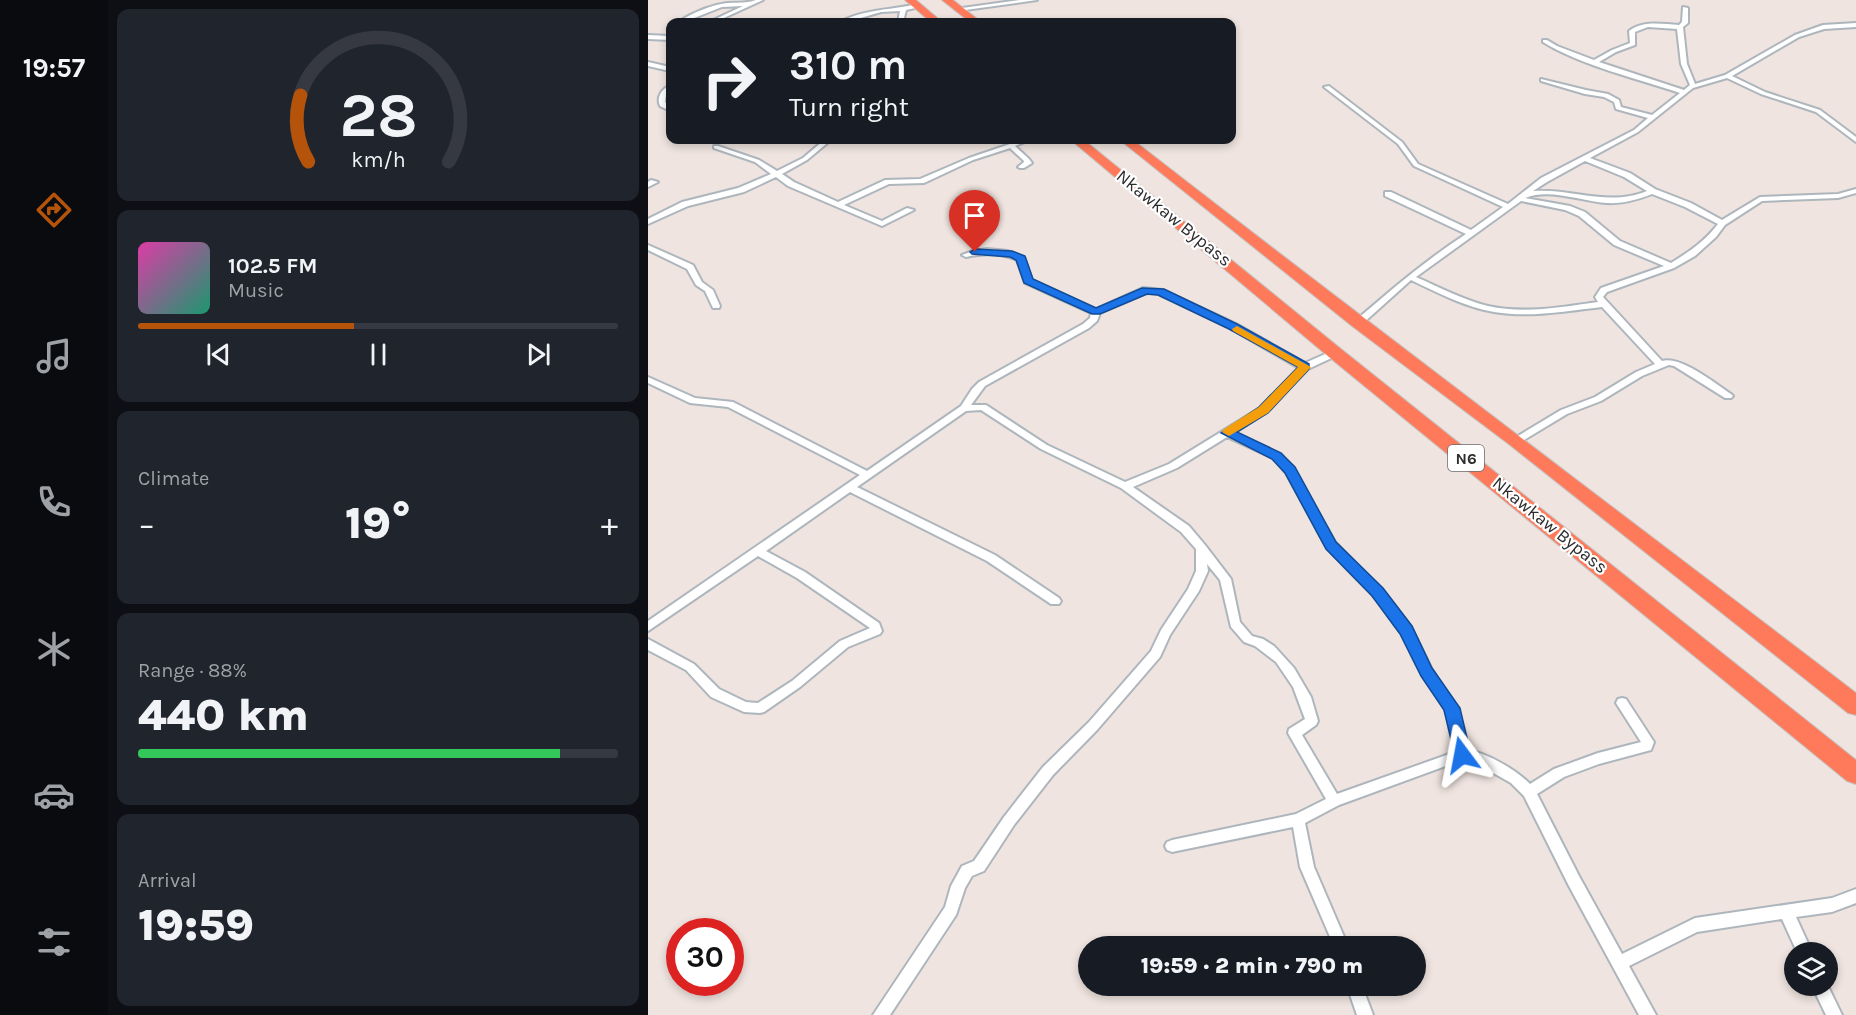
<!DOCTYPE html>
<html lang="en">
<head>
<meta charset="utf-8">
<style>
  :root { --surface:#171b24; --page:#20242c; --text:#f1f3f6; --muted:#9ea1a6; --line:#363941; --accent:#b45309 }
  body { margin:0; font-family:Karla,sans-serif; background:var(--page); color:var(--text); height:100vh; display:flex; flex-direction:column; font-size:22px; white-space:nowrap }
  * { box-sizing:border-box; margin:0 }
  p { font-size:20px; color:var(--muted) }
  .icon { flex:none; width:33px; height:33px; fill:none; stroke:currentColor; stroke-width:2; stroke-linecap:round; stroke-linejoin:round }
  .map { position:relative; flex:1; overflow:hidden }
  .side { display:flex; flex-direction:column; gap:9px; padding:9px; background:#0d0f14; width:540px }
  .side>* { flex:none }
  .banner { position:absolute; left:18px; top:18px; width:570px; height:126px; border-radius:12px; box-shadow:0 3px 9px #0003; background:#171b24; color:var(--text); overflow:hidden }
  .fabs { position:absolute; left:1136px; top:942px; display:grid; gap:12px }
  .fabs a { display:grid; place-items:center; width:54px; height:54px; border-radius:50%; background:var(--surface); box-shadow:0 3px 9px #0003; font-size:30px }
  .speed { position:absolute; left:18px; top:918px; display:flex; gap:12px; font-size:30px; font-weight:700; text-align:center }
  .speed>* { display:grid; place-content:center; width:78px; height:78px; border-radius:50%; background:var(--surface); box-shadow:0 3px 9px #0003; line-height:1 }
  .speed .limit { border:9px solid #d22; background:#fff; color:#111 }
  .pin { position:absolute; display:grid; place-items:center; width:51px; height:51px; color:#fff; margin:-62px -26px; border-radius:50% 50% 50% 0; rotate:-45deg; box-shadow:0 0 6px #0007 }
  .pin .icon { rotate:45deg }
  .me { position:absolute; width:66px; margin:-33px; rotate:347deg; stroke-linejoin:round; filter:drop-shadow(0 0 4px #0008) }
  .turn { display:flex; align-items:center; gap:21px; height:126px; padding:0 24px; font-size:27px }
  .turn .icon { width:78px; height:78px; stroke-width:2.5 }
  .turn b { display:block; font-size:42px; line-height:51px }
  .big { font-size:45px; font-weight:800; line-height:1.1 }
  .side .widget { flex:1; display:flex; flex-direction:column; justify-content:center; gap:9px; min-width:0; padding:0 21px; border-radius:12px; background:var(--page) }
  .side .dial { align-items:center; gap:0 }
  .dial svg { height:156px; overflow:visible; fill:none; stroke:var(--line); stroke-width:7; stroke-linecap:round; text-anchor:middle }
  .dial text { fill:var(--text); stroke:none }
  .song { display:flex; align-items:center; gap:18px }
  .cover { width:72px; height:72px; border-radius:9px; background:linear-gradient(135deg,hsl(320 70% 55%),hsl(160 70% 35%)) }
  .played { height:6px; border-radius:3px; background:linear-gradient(90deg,var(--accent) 45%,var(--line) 45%) }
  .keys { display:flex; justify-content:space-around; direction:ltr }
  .heat { display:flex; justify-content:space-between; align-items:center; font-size:33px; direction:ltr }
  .charge { height:9px; border-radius:4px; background:linear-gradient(90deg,#34c759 88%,var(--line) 0) }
  .trip { position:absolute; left:430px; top:936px; width:348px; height:60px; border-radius:30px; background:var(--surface); box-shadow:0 3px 9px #0003; font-weight:800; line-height:60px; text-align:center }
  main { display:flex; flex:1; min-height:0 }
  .tabs { display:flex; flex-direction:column; width:108px; justify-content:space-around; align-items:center; background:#090b0e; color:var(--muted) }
  .tabs .icon { width:42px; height:42px }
  .tabs .active { color:var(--accent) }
  .tabs b { font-size:27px; color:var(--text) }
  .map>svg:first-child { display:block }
</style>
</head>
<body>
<main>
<nav class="tabs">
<b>19:57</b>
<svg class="icon active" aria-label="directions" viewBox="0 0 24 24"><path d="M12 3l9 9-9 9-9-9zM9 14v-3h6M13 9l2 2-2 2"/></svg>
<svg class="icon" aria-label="music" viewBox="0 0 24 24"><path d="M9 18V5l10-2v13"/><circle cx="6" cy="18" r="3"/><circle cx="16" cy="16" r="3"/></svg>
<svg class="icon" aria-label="phone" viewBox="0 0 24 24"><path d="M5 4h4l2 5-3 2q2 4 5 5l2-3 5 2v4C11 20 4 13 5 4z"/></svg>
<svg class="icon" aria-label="climate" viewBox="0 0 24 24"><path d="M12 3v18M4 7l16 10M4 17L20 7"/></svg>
<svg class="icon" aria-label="car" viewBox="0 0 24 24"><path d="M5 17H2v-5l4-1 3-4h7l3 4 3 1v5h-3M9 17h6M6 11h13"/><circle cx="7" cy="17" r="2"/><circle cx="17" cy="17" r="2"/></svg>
<svg class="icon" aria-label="filters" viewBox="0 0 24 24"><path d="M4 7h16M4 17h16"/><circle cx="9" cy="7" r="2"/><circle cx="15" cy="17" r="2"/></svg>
</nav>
<section class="side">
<div class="widget dial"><svg viewBox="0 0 100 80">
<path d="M14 69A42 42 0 1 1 86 69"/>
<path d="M14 69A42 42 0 0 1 10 35" stroke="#b45309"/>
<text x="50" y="56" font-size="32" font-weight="700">28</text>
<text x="50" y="72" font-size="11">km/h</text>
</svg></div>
<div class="widget">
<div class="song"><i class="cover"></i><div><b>102.5 FM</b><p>Music</p></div></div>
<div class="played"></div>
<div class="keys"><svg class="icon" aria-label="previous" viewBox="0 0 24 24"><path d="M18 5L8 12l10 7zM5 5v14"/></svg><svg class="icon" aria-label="pause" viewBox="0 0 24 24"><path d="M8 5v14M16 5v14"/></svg><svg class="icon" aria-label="next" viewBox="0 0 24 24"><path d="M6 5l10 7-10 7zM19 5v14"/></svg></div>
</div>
<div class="widget"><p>Climate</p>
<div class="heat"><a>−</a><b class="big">19°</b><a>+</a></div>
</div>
<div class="widget"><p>Range · 88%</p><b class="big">440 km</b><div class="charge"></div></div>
<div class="widget"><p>Arrival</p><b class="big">19:59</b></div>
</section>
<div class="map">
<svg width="1208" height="1015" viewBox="0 0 1208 1015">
  <rect width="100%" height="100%" fill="#efe4df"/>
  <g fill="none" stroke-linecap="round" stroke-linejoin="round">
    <defs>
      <path id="street" d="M108,0H115L67,22H61L95,6L74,7L36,22H30C44,13 63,5 79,3C89,2 98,4 108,0Z
        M372,0H389L310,11L307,9Z
        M270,4L272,7L258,10L255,22H250L252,11L233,12L199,22H192C216,9 244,10 270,4Z
        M1035,7L1040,8V23L1035,27L1039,64L1047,84L1077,75L1147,35L1175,25L1208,23V27L1176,29L1151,37L1084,76L1117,92L1172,110L1208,137V142L1168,112L1113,94L1079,78L1045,88L990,132L942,158L982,173L1007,189L1043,203L1074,220L1112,197L1190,194L1208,189V193L1190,198L1114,201L1077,225L1068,237L1047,256L1026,268L959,292L955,297L1014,361C1032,355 1068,384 1083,394L1085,396L1083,398H1077L1026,366L1021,365L994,376L953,401L919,414L871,443H865L863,441L865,439L913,410L947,397L988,372L1007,364L954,307C919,311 882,318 846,312C817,307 790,293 763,280L713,325H707V321C743,290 778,260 818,234L737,196V192H743L823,230L855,207L766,166L750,144L676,87L681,86L754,142L770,164L860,204L893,178L986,130L1000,118L968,109L966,102L956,97L937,94L893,81V79L938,90L960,94L971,100L973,107L1004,115L1032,93C990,79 932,65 895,42V40H899L909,46L946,60L964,50L982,43L981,31C995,20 1014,24 1031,25L1034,22ZM1000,27L1029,29L1033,64L1042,85L1036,90L951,62L968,52L987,45V32ZM937,161L976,177L999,191C960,207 925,188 885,191L899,182ZM1004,194L1037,207L1070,224C1057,241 1041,252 1023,263L972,241L937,212L922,206L877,198C902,188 932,201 958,203C974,204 989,200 1004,194ZM873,201L917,210L931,216L966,245L1016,266L953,288L947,297L950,302C914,307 876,314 840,306C815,300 791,287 768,277Z
        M0,35L22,36V40L0,39Z
        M0,62L22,67V71L0,66Z
        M22,85V90L18,95L17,102L22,107V111L12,106C8,97 14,89 22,85Z
        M176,140H183L159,160L134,174L146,182L190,202L237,180L272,179L321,158L374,140H382L367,146L381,159L384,163L376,168H372L370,167L376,162V161L362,148L325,160L276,183L241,184L196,205L234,221L259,208L266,210L234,226L140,186L128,177L96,192L40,206L0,224V219L34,202L90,188L123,174L107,162L66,148V146H70L111,160L129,171L155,158Z
        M3,180L10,182L0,187V182Z
        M0,245L45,265L54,282L65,290L72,306L71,308H65L57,291L48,285L39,269L0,250Z
        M339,249L360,251L376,257L384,280L448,309L495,288L515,290L588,324L657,363L684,351H690V355L660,369L618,412L586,433L633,454L647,471L687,542L733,589L763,627L783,668L809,708L819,750C840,753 868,770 882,784L906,769L950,753L993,742L968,703L970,699L974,698L978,699L1006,742L1003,750L951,764L916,777L889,794L931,876L974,954L1047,918L1184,898L1208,889V903L1184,912L1148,917L1164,952H1149L1134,919L1049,932L981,966L1008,1015H991L921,886L876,796L863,783L826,762L814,760L691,805L657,823L666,867L700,946H686L652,867L645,827L524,852L519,850L517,846L519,842L524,840L648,814L678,799L640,733L641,729L657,719L645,687L628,662L607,646L596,642L583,627L572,580L559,564L560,571L551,591L522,635L512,657L449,730L405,775L366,825L336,871L324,876L317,888L308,915L242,1015H225L297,907L303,886L314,866L326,861L356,817L395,767L441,722L503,651L513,630L540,589L548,571V549L533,532L473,488L393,449L333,410L318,411L209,487L347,555L411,598L413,601L411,604H403L339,561L202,492L118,551L157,572L231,623L234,631L232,634L200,647L152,687L116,712L112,713L96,712L63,697L38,670L0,650V639L46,664L71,689L98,702L110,703L144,681L192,641L222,628L149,578L110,556L0,631V621L212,475L80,407L42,403L0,383V377L47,398L85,402L219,471L313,406L324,389L331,382L435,324L442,318L443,313L377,283L369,260C353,252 336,253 318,257L314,255L325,251ZM499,293L510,294L582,328L651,368L612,408L521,464L477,482L399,445L338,405H323L337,386L441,328L449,321L452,313ZM579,437L625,458L638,473L679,548L725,595L754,632L774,674L797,709L807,752L689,794L654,735L668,725L670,721L663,697L646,668L626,646L615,639L604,636L592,622L583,579L557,545L541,526L485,487L529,468Z
        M1179,984L1194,1015H1178L1164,986H1179Z
        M699,986H714L725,1015H709Z"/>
      <path id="highway" d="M257,0H268L294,22H283Z
        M294,0H305L333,22H322Z
        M423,140H436L693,349L1208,760V784L1199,781L681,357Z
        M472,140H485C724,326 967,508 1208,693V715L1200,713L862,445L704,326Z"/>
    </defs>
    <use href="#street" stroke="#aeb6bd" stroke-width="4"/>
    <use href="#highway" stroke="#c4c4c4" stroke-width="2"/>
    <use href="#street" fill="#fff" fill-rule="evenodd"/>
    <use href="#highway" fill="#ff7a5a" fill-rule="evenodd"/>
  </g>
  <path fill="#1a73e8" stroke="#114b97" stroke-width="1.5" d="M327,249L364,251L377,256L385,279L448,308L494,288L516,289L589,324L661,364V369L620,413L589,432L633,453L647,467L688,542L735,588L764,626L784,668L812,708L823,755L820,760L814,762L808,760L796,710L773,676L752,634L724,596L678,549L637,473L624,459L573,433L611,407L650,367L581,329L510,295L499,294L452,314H444L376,283L368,260L362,257L324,254L322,252Z"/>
  <path fill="#f59e0b" d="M589,326L663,367L620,413L581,436L574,432L576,429L611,407L650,367L585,331L584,329Z"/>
  <g text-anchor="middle" stroke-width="4.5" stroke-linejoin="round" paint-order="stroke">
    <rect fill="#fff" stroke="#6c6c6c" stroke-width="1.5" x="800" y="445" width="36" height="26" rx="4.5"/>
    <g font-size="16" font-weight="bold" fill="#2d2d2d">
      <text x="818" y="464">N6</text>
    </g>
    <g font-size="18" fill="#2d2d2d" stroke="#fff">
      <text transform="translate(526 218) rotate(39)" y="6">Nkawkaw Bypass</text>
      <text transform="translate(902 525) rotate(39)" y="6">Nkawkaw Bypass</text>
    </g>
  </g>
</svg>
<div class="fabs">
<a><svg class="icon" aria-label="layers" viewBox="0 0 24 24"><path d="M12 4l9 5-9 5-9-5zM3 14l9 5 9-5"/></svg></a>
</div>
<div class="speed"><div class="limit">30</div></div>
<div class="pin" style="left:327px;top:252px;background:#d93025"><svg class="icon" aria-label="arrive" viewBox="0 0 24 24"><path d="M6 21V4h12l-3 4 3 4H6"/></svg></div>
<svg class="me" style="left:814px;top:755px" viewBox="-20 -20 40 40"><path d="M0-17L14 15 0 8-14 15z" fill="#1a73e8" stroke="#fff" stroke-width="4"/></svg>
<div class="trip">19:59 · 2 min · 790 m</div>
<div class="banner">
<div class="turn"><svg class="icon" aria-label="right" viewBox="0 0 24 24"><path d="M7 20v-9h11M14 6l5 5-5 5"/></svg><div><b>310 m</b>Turn right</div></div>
</div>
</div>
</main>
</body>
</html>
